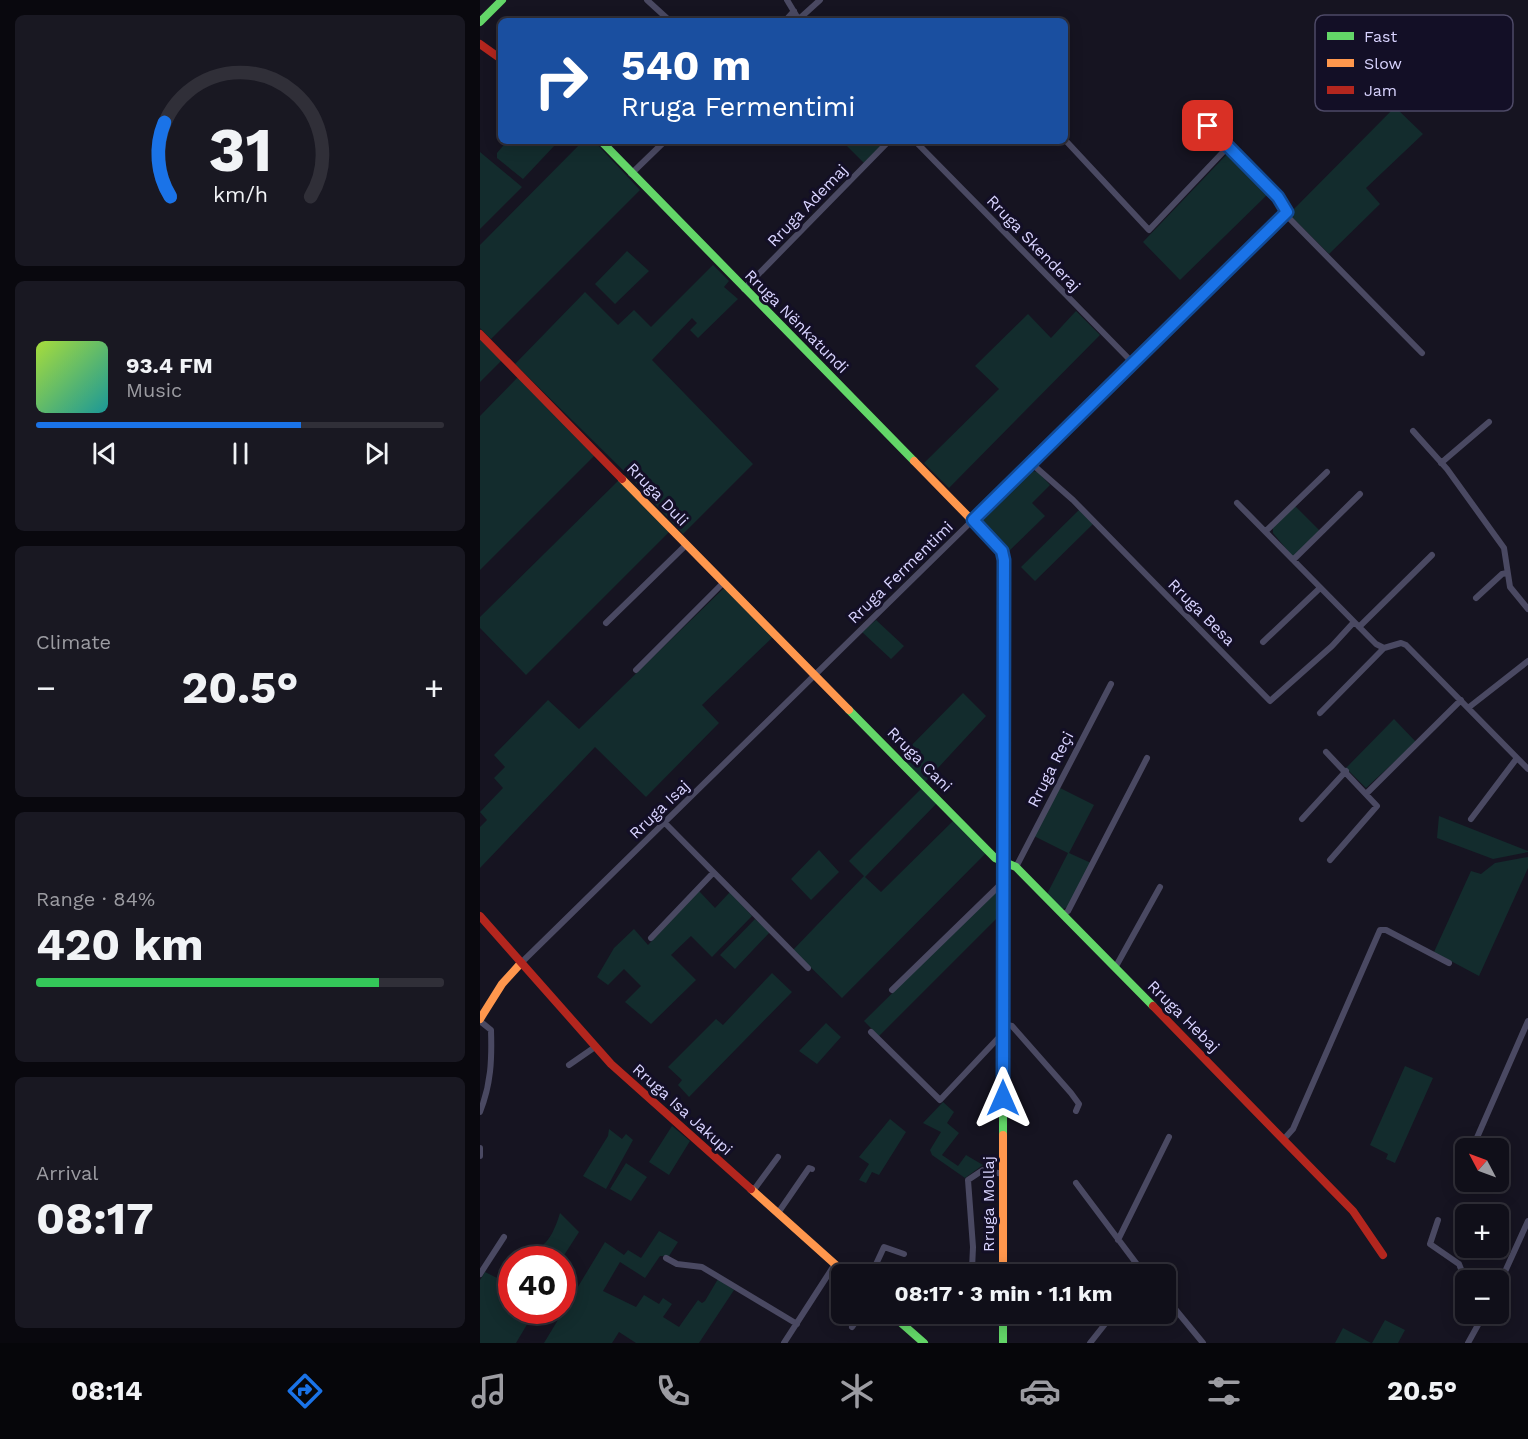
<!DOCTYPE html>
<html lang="en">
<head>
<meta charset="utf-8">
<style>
  :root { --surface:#100f19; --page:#191822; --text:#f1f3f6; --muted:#9c9ca2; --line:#302f38; --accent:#1a73e8 }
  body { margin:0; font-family:"Work Sans",sans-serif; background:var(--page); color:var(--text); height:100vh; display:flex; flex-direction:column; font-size:22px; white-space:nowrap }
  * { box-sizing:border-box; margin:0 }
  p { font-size:20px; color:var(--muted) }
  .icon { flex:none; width:33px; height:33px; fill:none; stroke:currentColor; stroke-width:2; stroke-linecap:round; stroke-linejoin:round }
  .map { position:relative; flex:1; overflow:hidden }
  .sheet { display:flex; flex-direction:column; gap:15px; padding:15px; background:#09080e; width:480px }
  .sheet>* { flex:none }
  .guide { position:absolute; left:18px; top:18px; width:570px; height:126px; border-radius:9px; box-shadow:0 3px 15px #0003,0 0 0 2px var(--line); background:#1a4fa0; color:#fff; overflow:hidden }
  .needle { width:39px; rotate:311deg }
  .buttons { position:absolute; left:975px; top:1138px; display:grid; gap:12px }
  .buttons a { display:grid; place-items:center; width:54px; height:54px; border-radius:9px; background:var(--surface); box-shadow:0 3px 15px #0003,0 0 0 2px var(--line); font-size:30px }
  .speed { position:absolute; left:18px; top:1246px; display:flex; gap:12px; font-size:30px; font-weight:700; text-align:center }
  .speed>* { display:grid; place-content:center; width:78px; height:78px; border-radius:50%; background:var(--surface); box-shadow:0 3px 15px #0003,0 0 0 2px var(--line); line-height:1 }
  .speed .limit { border:9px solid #d22; background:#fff; color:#111 }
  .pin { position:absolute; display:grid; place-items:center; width:51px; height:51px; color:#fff; margin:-26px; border-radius:12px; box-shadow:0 3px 9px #0006 }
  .me { position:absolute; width:66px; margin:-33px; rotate:0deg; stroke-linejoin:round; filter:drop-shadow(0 0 4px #0008) }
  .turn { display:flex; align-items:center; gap:21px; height:126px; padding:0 24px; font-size:27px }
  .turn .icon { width:78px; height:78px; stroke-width:2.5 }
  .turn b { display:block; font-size:42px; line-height:51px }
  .big { font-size:45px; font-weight:700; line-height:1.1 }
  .sheet .widget { flex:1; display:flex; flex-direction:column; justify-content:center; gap:9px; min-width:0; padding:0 21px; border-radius:9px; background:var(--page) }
  .sheet .dial { align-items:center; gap:0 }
  .dial svg { height:156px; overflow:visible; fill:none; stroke:var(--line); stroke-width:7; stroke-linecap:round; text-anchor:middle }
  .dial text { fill:var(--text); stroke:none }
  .song { display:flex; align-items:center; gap:18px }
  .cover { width:72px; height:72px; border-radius:9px; background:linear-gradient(135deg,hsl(80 70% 55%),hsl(180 70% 35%)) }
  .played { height:6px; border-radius:3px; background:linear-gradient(90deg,var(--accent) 65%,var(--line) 65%) }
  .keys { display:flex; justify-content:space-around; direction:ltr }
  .heat { display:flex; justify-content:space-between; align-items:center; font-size:33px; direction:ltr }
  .charge { height:9px; border-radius:4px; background:linear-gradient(90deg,#34c759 84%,var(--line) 0) }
  .trip { position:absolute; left:351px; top:1264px; width:345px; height:60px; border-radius:9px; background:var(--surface); box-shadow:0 3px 15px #0003,0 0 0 2px var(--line); font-weight:700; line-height:60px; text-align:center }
  .tab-bar { display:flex; height:96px; justify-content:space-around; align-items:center; background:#06060a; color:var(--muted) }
  .tab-bar .icon { width:42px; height:42px }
  .tab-bar .current { color:var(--accent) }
  .tab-bar b { font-size:27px; color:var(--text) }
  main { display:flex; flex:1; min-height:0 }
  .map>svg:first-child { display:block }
</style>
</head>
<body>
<main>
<section class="sheet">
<div class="widget dial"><svg viewBox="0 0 100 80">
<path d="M14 69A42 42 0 1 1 86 69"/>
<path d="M14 69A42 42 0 0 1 11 31" stroke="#1a73e8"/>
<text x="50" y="56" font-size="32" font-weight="700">31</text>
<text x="50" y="72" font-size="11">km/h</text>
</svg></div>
<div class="widget">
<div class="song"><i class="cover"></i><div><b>93.4 FM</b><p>Music</p></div></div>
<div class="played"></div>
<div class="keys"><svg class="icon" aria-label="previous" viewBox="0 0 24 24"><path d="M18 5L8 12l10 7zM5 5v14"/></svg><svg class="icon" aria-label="pause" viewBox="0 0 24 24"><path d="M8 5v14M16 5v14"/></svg><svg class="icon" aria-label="next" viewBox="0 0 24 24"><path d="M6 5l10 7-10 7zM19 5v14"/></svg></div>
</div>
<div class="widget"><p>Climate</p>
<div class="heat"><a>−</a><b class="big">20.5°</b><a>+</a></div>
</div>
<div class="widget"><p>Range · 84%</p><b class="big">420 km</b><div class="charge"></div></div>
<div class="widget"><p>Arrival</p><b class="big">08:17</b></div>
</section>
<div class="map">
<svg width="1048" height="1343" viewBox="0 0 1048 1343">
  <rect width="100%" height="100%" fill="#161421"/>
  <path fill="#132c2d" d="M915,107L943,134L886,188L900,204L849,254L809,214Z
    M27,141H71L75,145L43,179L17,158V153Z
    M103,141H114L160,190L11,339L0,328V245Z
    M362,141H406L384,163Z
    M0,152L42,187L0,229Z
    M749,152L790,192L700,280L663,242Z
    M147,251L169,271L135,304L115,284Z
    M233,265L249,281L244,287L258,299L218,338L210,330L217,323L212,318L172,360L273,464L203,534L151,478L35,364L105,292L138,325L154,310L171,327Z
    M596,311L620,335L469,488L444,463L519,389L495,366L548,314L571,338Z
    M0,339L22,360L0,382Z
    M38,377L116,454L0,570V416Z
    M552,471L558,472L570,485L552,503L565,516L528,552L500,520L543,476Z
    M138,481H140L190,531L46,675L0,628V617Z
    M815,506L840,531L813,557L793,533V528Z
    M599,510L613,524L555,581L541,567Z
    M245,587L294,636L222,705L239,723L166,797L115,747L0,868V827L7,820L0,812L23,788L14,778L25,767L14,755L68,700L99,729Z
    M396,620L424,646L411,659L382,632Z
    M483,693L506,716L445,782L421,756Z
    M914,719L936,742L886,788L866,768Z
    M578,787L614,805L589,853L611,863L588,907L581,910L566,896L588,853L554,836Z
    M442,788L457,803L385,877L401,892L474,820L506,853L362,998L313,950L384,876L369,861Z
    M959,816L1048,851V852L1013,859L957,838Z
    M339,850L359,872L331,900L311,879Z
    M1048,857V868L999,976L954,952L991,871L1001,874L1015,863Z
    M219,891L235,908L250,892L272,916L232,957L211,936L191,955L216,980L171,1024L145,1002L161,986L144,969L128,985L117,977L134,948L154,929L168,945Z
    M516,891H520V915L399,1036L384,1021Z
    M275,919L290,932L255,969L240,955Z
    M292,973L312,992L209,1097L198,1085L202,1080L188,1067L236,1019L243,1025Z
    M346,1023L361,1037L337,1064L319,1051Z
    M925,1066L953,1078L915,1163L906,1159L908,1154L890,1145Z
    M463,1102L474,1112L467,1123L479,1133L462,1155L478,1166L486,1155L503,1165L485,1178L452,1155L450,1150L461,1132L443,1123Z
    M410,1119L426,1132L399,1175L392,1172L386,1183L379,1180L389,1164L379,1157Z
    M192,1126L210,1141L189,1175L169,1162Z
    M129,1129L142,1139L146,1134L153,1140L126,1189L103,1176L128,1136Z
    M146,1163L167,1177L151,1201L130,1189Z
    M80,1213L99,1232L81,1260H72L54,1250C69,1246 76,1226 80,1213Z
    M179,1231L198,1242L189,1256H180L165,1278L140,1262L123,1291L156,1307L164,1295L179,1304L183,1298L192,1304L183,1317L199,1327L218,1300L222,1303L225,1301L238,1279L254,1290L219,1343H156L139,1332L132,1343H64L125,1242L144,1255L148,1250L161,1258Z
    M5,1272L31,1285L32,1311H55L36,1343H0V1280Z
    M905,1320L925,1330L918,1343H892Z
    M863,1328L891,1343H855Z"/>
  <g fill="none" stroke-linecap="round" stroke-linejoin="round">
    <path stroke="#4a4962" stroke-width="6" d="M167,0L190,21
      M307,0L319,20
      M319,19L340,0
      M305,21L314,11
      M435,141L653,363
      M587,142L669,230L744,151L752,150
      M151,174L185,141
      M805,214L942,353
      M264,289L409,141
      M933,431L967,469L1024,548L1030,587L1048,609
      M551,463L593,500L790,701L852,646L874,622
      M961,463L1009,422
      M757,503L896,644L904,648L921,643L926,645L1048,769
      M786,531L847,472
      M813,560L880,494
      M996,598L1022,574L1027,573
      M126,623L207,544
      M879,627L952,555
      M783,642L840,588
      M156,670L244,582
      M988,708L1048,661
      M840,713L904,648
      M846,752L897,806L850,860
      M887,793L981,700
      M822,819L866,771
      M991,819L1037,758
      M185,823L328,968
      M536,867L631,684
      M583,915L588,911L667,758
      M171,938L233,873
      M41,963L807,212L798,197L711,109
      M635,968L680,887
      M412,990L524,881
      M0,1021L11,1030C12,1060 11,1084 0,1112
      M523,1024L532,1026L591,1093L599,1104L596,1111
      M391,1032L460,1100L523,1033
      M89,1065L115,1047
      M804,1139L813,1129L900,930H906L969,963
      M0,1148V1156
      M992,1149L1048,1021
      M979,1180L986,1164
      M596,1183L665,1275
      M273,1191L298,1157
      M298,1213L329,1168L332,1169
      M958,1220L950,1244L979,1264L983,1274L999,1281
      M638,1240L689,1137
      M186,1258L197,1264L222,1267L317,1324
      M492,1269L493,1247L488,1180L503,1170L523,1174
      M0,1274L24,1237
      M391,1275L404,1247L424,1254
      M1018,1287L1048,1221
      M686,1298L723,1343
      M372,1327L381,1314
      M304,1343L355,1264
      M610,1343L633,1314
      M988,1343L1004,1314"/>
    <path stroke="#63d668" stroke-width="8" d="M0,22L22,0
      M121,141L434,461
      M369,710L515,858L536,867L673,1006
      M523,1135L524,744
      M411,1314L444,1343
      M523,1314V1343"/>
    <path stroke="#ff974d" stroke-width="8" d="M434,461L522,551L524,744
      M142,479L369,710
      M0,1019L22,984L41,963
      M271,1189L367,1275
      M523,1275V1135"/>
    <path stroke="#b3261e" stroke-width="8" d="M0,44L21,59
      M0,334L142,479
      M0,916L131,1064L271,1189
      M673,1006L873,1211L903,1255"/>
  </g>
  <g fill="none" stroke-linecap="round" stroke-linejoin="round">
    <defs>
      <path id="route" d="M523,1098L524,560L522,551L493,520L807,212L798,197L728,126"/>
    </defs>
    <use href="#route" stroke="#114b97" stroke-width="15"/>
    <use href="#route" stroke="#1a73e8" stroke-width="10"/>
  </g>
  <g text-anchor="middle" stroke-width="6" stroke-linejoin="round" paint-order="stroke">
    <g font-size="16" fill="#d9d4ff" stroke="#130f26">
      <text transform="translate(327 205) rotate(-46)" y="6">Rruga Ademaj</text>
      <text transform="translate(554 243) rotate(46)" y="6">Rruga Skenderaj</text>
      <text transform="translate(317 321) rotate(45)" y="6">Rruga Nënkatundi</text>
      <text transform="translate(178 494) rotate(46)" y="6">Rruga Duli</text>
      <text transform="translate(420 572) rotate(-44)" y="6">Rruga Fermentimi</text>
      <text transform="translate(722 612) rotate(45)" y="6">Rruga Besa</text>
      <text transform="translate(440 759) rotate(45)" y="6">Rruga Cani</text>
      <text transform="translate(570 769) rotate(-63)" y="6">Rruga Reçi</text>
      <text transform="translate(179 809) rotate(-44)" y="6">Rruga Isaj</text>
      <text transform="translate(704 1016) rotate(45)" y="6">Rruga Hebaj</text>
      <text transform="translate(203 1109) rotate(42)" y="6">Rruga Isa Jakupi</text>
      <text transform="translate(508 1204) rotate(-90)" y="6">Rruga Mollaj</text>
    </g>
  </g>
  <rect x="835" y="15" width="198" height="96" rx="9" fill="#130f26" stroke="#4e4a67" stroke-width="1.5"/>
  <rect x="847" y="32" width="27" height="8" fill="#63d668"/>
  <rect x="847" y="59" width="27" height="8" fill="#ff974d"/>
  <rect x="847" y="86" width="27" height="8" fill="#b3261e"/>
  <g font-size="16" fill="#d9d4ff">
    <text x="884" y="42">Fast</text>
    <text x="884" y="69">Slow</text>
    <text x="884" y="96">Jam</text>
  </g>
</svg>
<div class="buttons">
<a><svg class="needle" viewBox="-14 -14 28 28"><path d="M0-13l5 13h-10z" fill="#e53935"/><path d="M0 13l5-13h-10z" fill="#9c9ca2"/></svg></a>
<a>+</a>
<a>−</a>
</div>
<div class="speed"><div class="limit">40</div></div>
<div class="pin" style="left:728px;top:126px;background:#d93025"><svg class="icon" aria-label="arrive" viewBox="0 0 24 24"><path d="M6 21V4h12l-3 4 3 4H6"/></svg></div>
<svg class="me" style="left:523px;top:1098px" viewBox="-20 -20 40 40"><path d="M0-17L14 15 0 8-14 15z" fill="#1a73e8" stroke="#fff" stroke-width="4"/></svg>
<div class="trip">08:17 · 3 min · 1.1 km</div>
<div class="guide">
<div class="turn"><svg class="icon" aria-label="right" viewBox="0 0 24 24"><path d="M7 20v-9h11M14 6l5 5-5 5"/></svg><div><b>540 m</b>Rruga Fermentimi</div></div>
</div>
</div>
</main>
<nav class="tab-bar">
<b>08:14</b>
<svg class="icon current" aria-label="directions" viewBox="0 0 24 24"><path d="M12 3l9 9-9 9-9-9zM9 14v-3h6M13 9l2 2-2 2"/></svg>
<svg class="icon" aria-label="music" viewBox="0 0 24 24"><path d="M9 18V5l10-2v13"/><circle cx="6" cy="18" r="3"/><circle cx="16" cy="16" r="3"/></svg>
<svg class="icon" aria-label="phone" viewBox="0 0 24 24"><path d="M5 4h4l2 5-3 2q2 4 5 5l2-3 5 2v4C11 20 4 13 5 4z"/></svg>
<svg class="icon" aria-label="climate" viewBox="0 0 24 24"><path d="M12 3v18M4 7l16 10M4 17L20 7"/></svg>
<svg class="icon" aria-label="car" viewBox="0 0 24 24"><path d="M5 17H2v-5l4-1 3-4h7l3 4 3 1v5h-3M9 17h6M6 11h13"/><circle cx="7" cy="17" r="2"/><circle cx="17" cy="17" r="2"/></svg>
<svg class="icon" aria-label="filters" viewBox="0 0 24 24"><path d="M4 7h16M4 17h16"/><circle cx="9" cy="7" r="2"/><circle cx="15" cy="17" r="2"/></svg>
<b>20.5°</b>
</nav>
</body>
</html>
